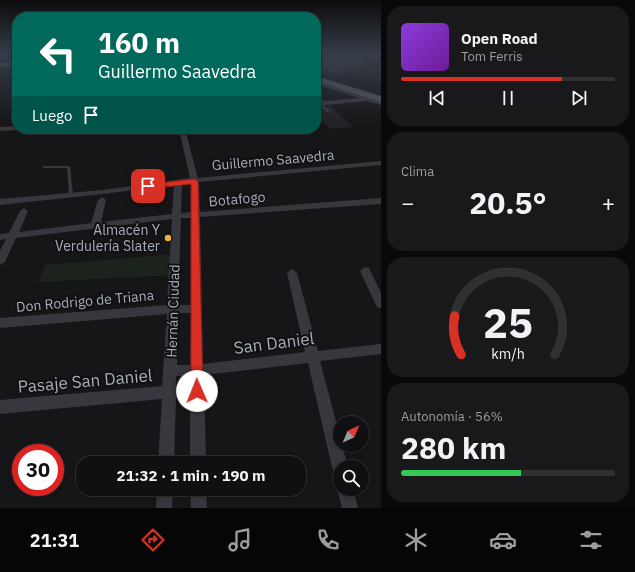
<!DOCTYPE html>
<html lang="es">
<head>
<meta charset="utf-8">
<style>
  :root { --surface:#101012; --page:#19191b; --text:#f1f3f6; --muted:#9c9d9f; --line:#303032; --accent:#d93025 }
  body { margin:0; font-family:"IBM Plex Sans",sans-serif; background:var(--page); color:var(--text); height:100vh; display:flex; flex-direction:column; font-size:15px; white-space:nowrap }
  * { box-sizing:border-box; margin:0 }
  p { font-size:13px; color:var(--muted) }
  .icon { flex:none; width:22px; height:22px; fill:none; stroke:currentColor; stroke-width:2; stroke-linecap:round; stroke-linejoin:round }
  .map { position:relative; flex:1; overflow:hidden }
  .details { display:flex; flex-direction:column; gap:6px; padding:6px; background:#09090a; width:254px }
  .details>* { flex:none }
  .guide { position:absolute; left:12px; top:12px; width:309px; height:122px; border-radius:16px; box-shadow:0 2px 6px #0003,0 0 0 1px var(--line); background:#00695c; color:#fff; overflow:hidden }
  .needle { width:26px; rotate:44deg }
  .buttons { position:absolute; left:333px; top:416px; display:grid; gap:8px }
  .buttons a { display:grid; place-items:center; width:36px; height:36px; border-radius:50%; background:var(--surface); box-shadow:0 2px 6px #0003,0 0 0 1px var(--line); font-size:20px }
  .speed { position:absolute; left:12px; top:444px; display:flex; gap:8px; font-size:20px; font-weight:700; text-align:center }
  .speed>* { display:grid; place-content:center; width:52px; height:52px; border-radius:50%; background:var(--surface); box-shadow:0 2px 6px #0003,0 0 0 1px var(--line); line-height:1 }
  .speed .limit { border:6px solid #d22; background:#fff; color:#111 }
  .pin { position:absolute; display:grid; place-items:center; width:34px; height:34px; color:#fff; margin:-17px; border-radius:8px; box-shadow:0 2px 6px #0006 }
  .me { position:absolute; width:44px; margin:-22px; rotate:359deg; stroke-linejoin:round; filter:drop-shadow(0 0 3px #0008) }
  .turn { display:flex; align-items:center; gap:14px; height:84px; padding:0 20px; font-size:18px }
  .turn .icon { width:52px; height:52px; stroke-width:2.5 }
  .turn b { display:block; font-size:28px; line-height:34px }
  .then { display:flex; align-items:center; height:38px; padding:0 20px; background:#0003; gap:8px; font-size:15px }
  .big { font-size:30px; font-weight:700; line-height:1.1 }
  .details .tile { flex:1; display:flex; flex-direction:column; justify-content:center; gap:6px; min-width:0; padding:0 14px; border-radius:16px; background:var(--page) }
  .details .dial { align-items:center; gap:0 }
  .dial svg { height:104px; overflow:visible; fill:none; stroke:var(--line); stroke-width:7; stroke-linecap:round; text-anchor:middle }
  .dial text { fill:var(--text); stroke:none }
  .song { display:flex; align-items:center; gap:12px }
  .cover { width:48px; height:48px; border-radius:6px; background:linear-gradient(135deg,hsl(270 70% 55%),hsl(280 70% 35%)) }
  .played { height:4px; border-radius:2px; background:linear-gradient(90deg,var(--accent) 75%,var(--line) 75%) }
  .keys { display:flex; justify-content:space-around; direction:ltr }
  .heat { display:flex; justify-content:space-between; align-items:center; font-size:22px; direction:ltr }
  .charge { height:6px; border-radius:3px; background:linear-gradient(90deg,#34c759 56%,var(--line) 0) }
  .trip { position:absolute; left:76px; top:456px; width:230px; height:40px; border-radius:16px; background:var(--surface); box-shadow:0 2px 6px #0003,0 0 0 1px var(--line); font-weight:700; line-height:40px; text-align:center }
  .tabs { display:flex; height:64px; justify-content:space-around; align-items:center; background:#060607; color:var(--muted) }
  .tabs .icon { width:28px; height:28px }
  .tabs .active { color:var(--accent) }
  .tabs b { font-size:18px; color:var(--text) }
  main { display:flex; flex:1; min-height:0 }
  .map>svg:first-child { display:block }
</style>
</head>
<body>
<main>
<div class="map">
<svg width="381" height="508" viewBox="0 0 381 508">
  <rect width="100%" height="100%" fill="#161618"/>
  <path fill="#222225" d="M330,106L353,127L330,129L316,114V107Z"/>
  <path fill="#1c231d" d="M381,57V80L348,60Z
    M177,254L175,275L38,282L45,265Z"/>
  <g fill="none" stroke-linecap="round" stroke-linejoin="round">
    <path fill="#37383d" fill-rule="evenodd" d="M330,54H334L343,59H341Z
      M360,54H362L364,57L350,59L349,58L361,56Z
      M316,94L326,102V104H324L316,97Z
      M318,102H320L329,110V112H327L318,104Z
      M43,166H70L73,195L72,196H70L69,195L67,168H44L42,167Z"/>
    <path fill="#37383d" fill-rule="evenodd" d="M7,54H11L6,61L4,60Z
      M179,129H185L198,178L381,161V165L199,182L200,212L381,198V204L200,217L203,364L305,352L287,273L292,269L297,273L318,351L381,344V354L320,361L340,437V445H342L348,467H340V475L334,473L332,467L308,363L204,375L206,463H190V397L176,398L174,463H158L162,399L0,414V400L162,386L167,314L0,328V318L167,305L172,219L16,238L5,262L0,265V251L6,239L0,240V234L9,233L20,211L24,208L28,211L19,232L91,223L98,200L102,197L106,200L101,222L172,214L174,185L103,194L0,205V199L103,190L190,178ZM191,183V212L181,213L182,184ZM181,218H191V305H178ZM178,313H191L190,365H177ZM176,376H190V385L176,386Z
      M365,267L369,268L381,293V308L377,307L360,271Z
      M339,483L340,489H353L358,508H342L337,489Z
      M157,489H173L172,508H156Z
      M190,489H206L207,508H191Z"/>
    <path fill="#37383d" fill-rule="evenodd" d="M316,80L381,101V105L367,101L316,106V102L359,98L316,84Z
      M17,126V129L20,130L0,131V127Z"/>
    <path fill="#53555c" fill-rule="evenodd" d="M17,62V66L0,67V63Z
      M316,76L381,96V102L316,81Z"/>
  </g>
  <path fill="#323236" d="M367,54H381V60L377,61Z
    M318,59L362,71L340,74L316,67Z"/>
  <path fill="#212124" d="M379,54H381V60L377,61Z
    M364,63L362,71L340,74L342,66Z"/>
  <path fill="#3f3f44" stroke="#4f5156" d="M352,56L364,63L342,66L318,59Z"/>
  <linearGradient id="sky" x2="0" y2="1"><stop stop-color="#0c0c0d"/><stop offset="0.43" stop-color="#363c48"/><stop offset="1" stop-color="#363c48" stop-opacity="0"/></linearGradient>
  <rect width="381" height="125" fill="url(#sky)"/>
  <path fill="#d93025" stroke="#8d1f18" d="M194,179L198,181L203,391L202,395L197,397L193,395L191,391V184L148,189L144,186L148,184Z"/>
  <circle fill="#f2b134" stroke="#111113" stroke-width="1.5" cx="168" cy="238" r="4"/>
  <g text-anchor="middle" stroke-width="4" stroke-linejoin="round" paint-order="stroke">
    <g font-size="14" fill="#a8adb8" stroke="#111113">
      <text transform="translate(273 160) rotate(-5)" y="5">Guillermo Saavedra</text>
      <text transform="translate(237 199) rotate(-5)" y="5">Botafogo</text>
      <text transform="translate(85 301) rotate(-5)" y="5">Don Rodrigo de Triana</text>
      <text transform="translate(173 311) rotate(-88)" y="5">Hernán Ciudad</text>
    </g>
    <g font-size="14" fill="#a8adb8" stroke="#111113" text-anchor="end">
      <text x="160" y="235">Almacén Y<tspan x="160" dy="16">Verdulería Slater</tspan></text>
    </g>
    <g font-size="17" fill="#a8adb8" stroke="#111113">
      <text transform="translate(274 343) rotate(-7)" y="6">San Daniel</text>
      <text transform="translate(85 381) rotate(-5)" y="6">Pasaje San Daniel</text>
    </g>
  </g>
</svg>
<div class="buttons">
<a><svg class="needle" viewBox="-14 -14 28 28"><path d="M0-13l5 13h-10z" fill="#e53935"/><path d="M0 13l5-13h-10z" fill="#9c9d9f"/></svg></a>
<a><svg class="icon" aria-label="search" viewBox="0 0 24 24"><circle cx="10" cy="10" r="6"/><path d="M15 15l6 6"/></svg></a>
</div>
<div class="speed"><div class="limit">30</div></div>
<div class="pin" style="left:148px;top:186px;background:#d93025"><svg class="icon" aria-label="arrive" viewBox="0 0 24 24"><path d="M6 21V4h12l-3 4 3 4H6"/></svg></div>
<svg class="me" style="left:197px;top:391px" viewBox="-20 -20 40 40"><circle r="19" fill="#fff"/><path d="M0-13L10 11 0 6-10 11z" fill="#d93025"/></svg>
<div class="trip">21:32 · 1 min · 190 m</div>
<div class="guide">
<div class="turn"><svg class="icon" aria-label="left" viewBox="0 0 24 24"><path d="M17 20v-9H6M10 6l-5 5 5 5"/></svg><div><b>160 m</b>Guillermo Saavedra</div></div>
<div class="then">Luego<svg class="icon" aria-label="arrive" viewBox="0 0 24 24"><path d="M6 21V4h12l-3 4 3 4H6"/></svg></div>
</div>
</div>
<section class="details">
<div class="tile">
<div class="song"><i class="cover"></i><div><b>Open Road</b><p>Tom Ferris</p></div></div>
<div class="played"></div>
<div class="keys"><svg class="icon" aria-label="previous" viewBox="0 0 24 24"><path d="M18 5L8 12l10 7zM5 5v14"/></svg><svg class="icon" aria-label="pause" viewBox="0 0 24 24"><path d="M8 5v14M16 5v14"/></svg><svg class="icon" aria-label="next" viewBox="0 0 24 24"><path d="M6 5l10 7-10 7zM19 5v14"/></svg></div>
</div>
<div class="tile"><p>Clima</p>
<div class="heat"><a>−</a><b class="big">20.5°</b><a>+</a></div>
</div>
<div class="tile dial"><svg viewBox="0 0 100 80">
<path d="M14 69A42 42 0 1 1 86 69"/>
<path d="M14 69A42 42 0 0 1 9 39" stroke="#d93025"/>
<text x="50" y="56" font-size="32" font-weight="700">25</text>
<text x="50" y="72" font-size="11">km/h</text>
</svg></div>
<div class="tile"><p>Autonomía · 56%</p><b class="big">280 km</b><div class="charge"></div></div>
</section>
</main>
<nav class="tabs">
<b>21:31</b>
<svg class="icon active" aria-label="directions" viewBox="0 0 24 24"><path d="M12 3l9 9-9 9-9-9zM9 14v-3h6M13 9l2 2-2 2"/></svg>
<svg class="icon" aria-label="music" viewBox="0 0 24 24"><path d="M9 18V5l10-2v13"/><circle cx="6" cy="18" r="3"/><circle cx="16" cy="16" r="3"/></svg>
<svg class="icon" aria-label="phone" viewBox="0 0 24 24"><path d="M5 4h4l2 5-3 2q2 4 5 5l2-3 5 2v4C11 20 4 13 5 4z"/></svg>
<svg class="icon" aria-label="climate" viewBox="0 0 24 24"><path d="M12 3v18M4 7l16 10M4 17L20 7"/></svg>
<svg class="icon" aria-label="car" viewBox="0 0 24 24"><path d="M5 17H2v-5l4-1 3-4h7l3 4 3 1v5h-3M9 17h6M6 11h13"/><circle cx="7" cy="17" r="2"/><circle cx="17" cy="17" r="2"/></svg>
<svg class="icon" aria-label="filters" viewBox="0 0 24 24"><path d="M4 7h16M4 17h16"/><circle cx="9" cy="7" r="2"/><circle cx="15" cy="17" r="2"/></svg>
</nav>
</body>
</html>
